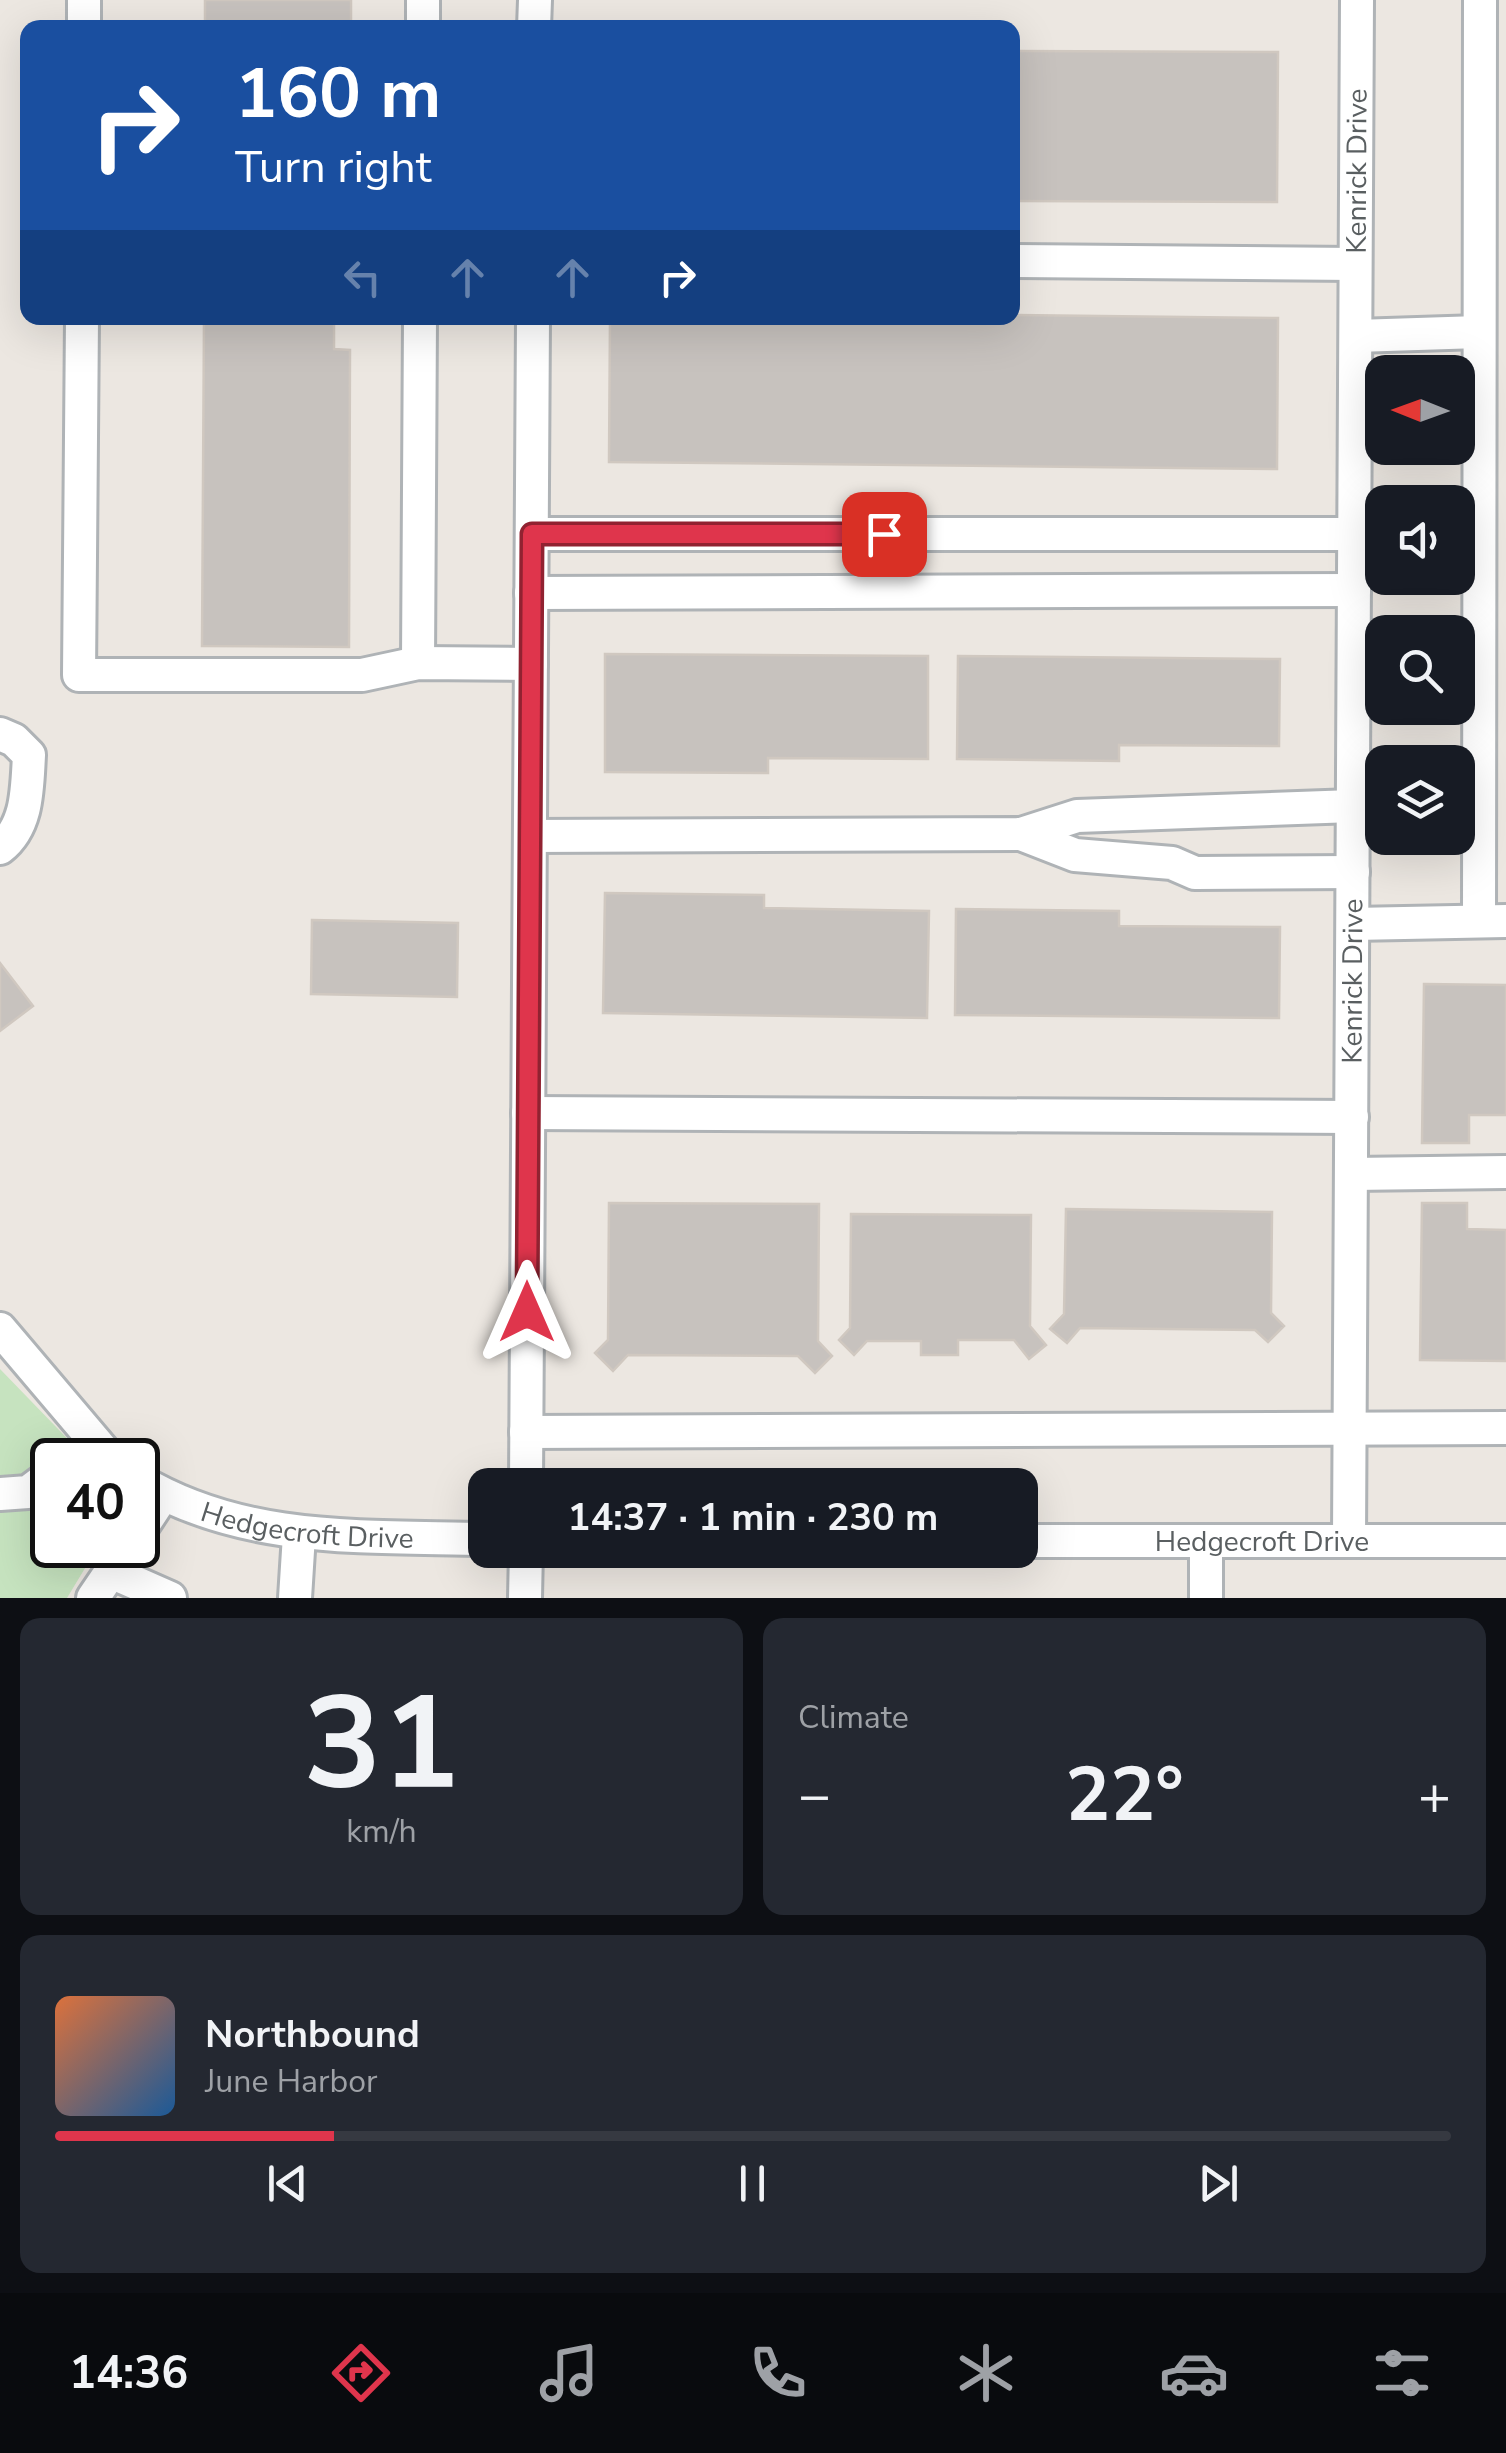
<!DOCTYPE html>
<html lang="en">
<head>
<meta charset="utf-8">
<style>
  :root { --surface:#171b24; --page:#242831; --text:#f1f3f6; --muted:#9ea1a6; --line:#363941; --accent:#df354c }
  body { margin:0; font-family:"Nunito Sans",sans-serif; background:var(--page); color:var(--text); height:100vh; display:flex; flex-direction:column; font-size:38px; white-space:nowrap }
  * { box-sizing:border-box; margin:0 }
  p { font-size:32px; color:var(--muted) }
  .icon { flex:none; width:55px; height:55px; fill:none; stroke:currentColor; stroke-width:2; stroke-linecap:round; stroke-linejoin:round }
  .map { position:relative; height:1598px; overflow:hidden }
  .panel { display:flex; flex-direction:column; gap:20px; padding:20px; background:#0d0f14; flex:1 }
  .panel>* { flex:none }
  .banner { position:absolute; left:20px; top:20px; width:1000px; height:305px; border-radius:20px; box-shadow:0 10px 40px #0002; background:#1a4fa0; color:#fff; overflow:hidden }
  .needle { width:65px; rotate:271deg }
  .buttons { position:absolute; left:1365px; top:355px; display:grid; gap:20px }
  .buttons a { display:grid; place-items:center; width:110px; height:110px; border-radius:20px; background:var(--surface); box-shadow:0 10px 40px #0002; font-size:50px }
  .speed { position:absolute; left:30px; top:1438px; display:flex; gap:20px; font-size:50px; font-weight:700; text-align:center }
  .speed>* { display:grid; place-content:center; width:130px; height:130px; border-radius:50%; background:var(--surface); box-shadow:0 10px 40px #0002; line-height:1 }
  .speed .limit { border:5px solid #111; border-radius:15px; background:#fff; color:#111 }
  .pin { position:absolute; display:grid; place-items:center; width:85px; height:85px; color:#fff; margin:-42px; border-radius:20px; box-shadow:0 5px 15px #0006 }
  .me { position:absolute; width:110px; margin:-55px; rotate:0deg; stroke-linejoin:round; filter:drop-shadow(0 0 8px #0008) }
  .turn { display:flex; align-items:center; gap:35px; height:210px; padding:0 50px; font-size:45px }
  .turn .icon { width:130px; height:130px; stroke-width:2.5 }
  .turn b { display:block; font-size:70px; line-height:85px }
  .lanes { display:flex; align-items:center; height:95px; padding:0 50px; background:#0003; justify-content:center; gap:50px; direction:ltr }
  .lanes .off { opacity:.35 }
  .big { font-size:75px; font-weight:700; line-height:1.1 }
  .panel .card { flex:1; display:flex; flex-direction:column; justify-content:center; gap:15px; min-width:0; padding:0 35px; border-radius:20px; background:var(--page) }
  .panel .dial { align-items:center; gap:0 }
  .dial b { font-size:130px; line-height:1 }
  .song { display:flex; align-items:center; gap:30px }
  .cover { width:120px; height:120px; border-radius:15px; background:linear-gradient(135deg,hsl(20 70% 55%),hsl(210 70% 35%)) }
  .played { height:10px; border-radius:5px; background:linear-gradient(90deg,var(--accent) 20%,var(--line) 20%) }
  .keys { display:flex; justify-content:space-around; direction:ltr }
  .heat { display:flex; justify-content:space-between; align-items:center; font-size:55px; direction:ltr }
  .panel .tiles { flex:1; display:grid; gap:20px; grid-template-columns:1fr 1fr }
  .card:last-child { grid-column:span 2 }
  .trip { position:absolute; left:468px; top:1468px; width:570px; height:100px; border-radius:20px; background:var(--surface); box-shadow:0 10px 40px #0002; font-weight:700; line-height:100px; text-align:center }
  .menu { display:flex; height:160px; justify-content:space-around; align-items:center; background:#090b0e; color:var(--muted) }
  .menu .icon { width:70px; height:70px }
  .menu .selected { color:var(--accent) }
  .menu b { font-size:45px; color:var(--text) }
  .map>svg:first-child { display:block }
</style>
</head>
<body>
<div class="map">
<svg width="1506" height="1598" viewBox="0 0 1506 1598">
  <rect width="100%" height="100%" fill="#ece7e1"/>
  <path fill="#c6e3bf" d="M0,1369L88,1460H52V1545H99L67,1598H0Z"/>
  <path fill="#c7c2be" stroke="#d0c8c0" stroke-width="2.5" d="M205,0H351V28H205Z
    M1012,51L1278,52L1277,202L1012,201Z
    M1012,315L1278,318L1277,469L609,462L610,318Z
    M204,318H334V349L350,350L349,647L202,646Z
    M605,654L928,656V759L768,758V773L605,772Z
    M958,656L1280,659L1279,746L1119,745V761L957,759Z
    M605,893L764,895V908L929,911L927,1018L603,1013Z
    M956,909L1119,911V926L1280,927L1279,1018L955,1015Z
    M312,920L458,923L457,997L311,994Z
    M0,963L33,1006L0,1031Z
    M1424,984L1506,985V1115H1469V1143H1422Z
    M609,1203L819,1204L818,1341L832,1356L815,1373L798,1356L628,1355L613,1371L595,1353L608,1340Z
    M1422,1203H1467V1229L1506,1230V1361L1420,1360Z
    M1066,1209L1272,1212L1271,1313L1284,1326L1268,1342L1255,1330L1080,1328L1067,1343L1050,1329L1064,1314Z
    M851,1214L1031,1215L1030,1326L1046,1345L1029,1359L1014,1340H958V1355H921V1341H867L854,1355L839,1340L850,1328Z"/>
  <g fill="none" stroke-linecap="round" stroke-linejoin="round">
    <defs>
      <g id="minor">
        <path d="M84,28V0"/>
        <path d="M423,28V0"/>
        <path d="M534,28L535,0"/>
        <path d="M1012,261L1355,264"/>
        <path d="M82,318L79,675H362L418,663L531,664"/>
        <path d="M1356,336L1479,332"/>
        <path d="M532,534H1355"/>
        <path d="M531,593L1354,590"/>
        <path d="M418,663L420,318"/>
        <path d="M0,734L14,740L29,755C27,789 28,826 0,848"/>
        <path d="M1021,834L1075,855L1172,863L1195,873L1353,872"/>
        <path d="M530,836L1021,834L1077,816L1353,806"/>
        <path d="M1479,921L1480,0"/>
        <path d="M1353,924L1506,921"/>
        <path d="M528,1113L1352,1117"/>
        <path d="M1352,1174L1506,1172"/>
        <path d="M0,1329L111,1460"/>
        <path d="M526,1432L1506,1428"/>
        <path id="s1" d="M138,1480C244,1544 365,1536 485,1539"/>
        <path d="M526,1485L533,318"/>
        <path d="M0,1494L28,1492L52,1474"/>
        <path d="M138,1533L163,1495"/>
        <path id="s2" d="M1020,1541H1506"/>
        <path id="s3" d="M1349,1541L1357,0"/>
        <path d="M111,1572L170,1598"/>
        <path d="M93,1598L129,1545"/>
        <path d="M295,1598L299,1535"/>
        <path d="M525,1598L526,1550"/>
        <path d="M1206,1598V1541"/>
      </g>
    </defs>
    <use href="#minor" stroke="#afb3b6" stroke-width="38"/>
    <use href="#minor" stroke="#fff" stroke-width="32"/>
  </g>
  <g fill="none" stroke-linecap="round" stroke-linejoin="round">
    <defs>
      <path id="route" d="M527,1312L532,534H884"/>
    </defs>
    <use href="#route" stroke="#912231" stroke-width="25"/>
    <use href="#route" stroke="#df354c" stroke-width="18"/>
  </g>
  <g text-anchor="middle" stroke-width="8" stroke-linejoin="round" paint-order="stroke">
    <g font-size="28" fill="#5a5f61" stroke="#fff">
      <text dy="10" stroke="none"><textPath href="#s3" startOffset="1370">Kenrick Drive</textPath></text>
      <text dy="10" stroke="none"><textPath href="#s3" startOffset="560">Kenrick Drive</textPath></text>
      <text dy="10" stroke="none"><textPath href="#s1" startOffset="178">Hedgecroft Drive</textPath></text>
      <text dy="10" stroke="none"><textPath href="#s2" startOffset="242">Hedgecroft Drive</textPath></text>
    </g>
  </g>
</svg>
<div class="buttons">
<a><svg class="needle" viewBox="-14 -14 28 28"><path d="M0-13l5 13h-10z" fill="#e53935"/><path d="M0 13l5-13h-10z" fill="#9ea1a6"/></svg></a>
<a><svg class="icon" aria-label="sound" viewBox="0 0 24 24"><path d="M4 9h4l5-4v14l-5-4H4zM17 9q2 3 0 6"/></svg></a>
<a><svg class="icon" aria-label="search" viewBox="0 0 24 24"><circle cx="10" cy="10" r="6"/><path d="M15 15l6 6"/></svg></a>
<a><svg class="icon" aria-label="layers" viewBox="0 0 24 24"><path d="M12 4l9 5-9 5-9-5zM3 14l9 5 9-5"/></svg></a>
</div>
<div class="speed"><div class="limit">40</div></div>
<div class="pin" style="left:884px;top:534px;background:#d93025"><svg class="icon" aria-label="arrive" viewBox="0 0 24 24"><path d="M6 21V4h12l-3 4 3 4H6"/></svg></div>
<svg class="me" style="left:527px;top:1312px" viewBox="-20 -20 40 40"><path d="M0-17L14 15 0 8-14 15z" fill="#df354c" stroke="#fff" stroke-width="4"/></svg>
<div class="trip">14:37 · 1 min · 230 m</div>
<div class="banner">
<div class="turn"><svg class="icon" aria-label="right" viewBox="0 0 24 24"><path d="M7 20v-9h11M14 6l5 5-5 5"/></svg><div><b>160 m</b>Turn right</div></div>
<div class="lanes"><svg class="icon off" aria-label="left" viewBox="0 0 24 24"><path d="M17 20v-9H6M10 6l-5 5 5 5"/></svg><svg class="icon off" aria-label="ahead" viewBox="0 0 24 24"><path d="M12 20V5M6 11l6-6 6 6"/></svg><svg class="icon off" aria-label="ahead" viewBox="0 0 24 24"><path d="M12 20V5M6 11l6-6 6 6"/></svg><svg class="icon" aria-label="right" viewBox="0 0 24 24"><path d="M7 20v-9h11M14 6l5 5-5 5"/></svg></div>
</div>
</div>
<section class="panel">
<div class="tiles">
<div class="card dial"><b>31</b><p>km/h</p></div>
<div class="card"><p>Climate</p>
<div class="heat"><a>−</a><b class="big">22°</b><a>+</a></div>
</div>
<div class="card">
<div class="song"><i class="cover"></i><div><b>Northbound</b><p>June Harbor</p></div></div>
<div class="played"></div>
<div class="keys"><svg class="icon" aria-label="previous" viewBox="0 0 24 24"><path d="M18 5L8 12l10 7zM5 5v14"/></svg><svg class="icon" aria-label="pause" viewBox="0 0 24 24"><path d="M8 5v14M16 5v14"/></svg><svg class="icon" aria-label="next" viewBox="0 0 24 24"><path d="M6 5l10 7-10 7zM19 5v14"/></svg></div>
</div>
</div>
</section>
<nav class="menu">
<b>14:36</b>
<svg class="icon selected" aria-label="directions" viewBox="0 0 24 24"><path d="M12 3l9 9-9 9-9-9zM9 14v-3h6M13 9l2 2-2 2"/></svg>
<svg class="icon" aria-label="music" viewBox="0 0 24 24"><path d="M9 18V5l10-2v13"/><circle cx="6" cy="18" r="3"/><circle cx="16" cy="16" r="3"/></svg>
<svg class="icon" aria-label="phone" viewBox="0 0 24 24"><path d="M5 4h4l2 5-3 2q2 4 5 5l2-3 5 2v4C11 20 4 13 5 4z"/></svg>
<svg class="icon" aria-label="climate" viewBox="0 0 24 24"><path d="M12 3v18M4 7l16 10M4 17L20 7"/></svg>
<svg class="icon" aria-label="car" viewBox="0 0 24 24"><path d="M5 17H2v-5l4-1 3-4h7l3 4 3 1v5h-3M9 17h6M6 11h13"/><circle cx="7" cy="17" r="2"/><circle cx="17" cy="17" r="2"/></svg>
<svg class="icon" aria-label="filters" viewBox="0 0 24 24"><path d="M4 7h16M4 17h16"/><circle cx="9" cy="7" r="2"/><circle cx="15" cy="17" r="2"/></svg>
</nav>
</body>
</html>
